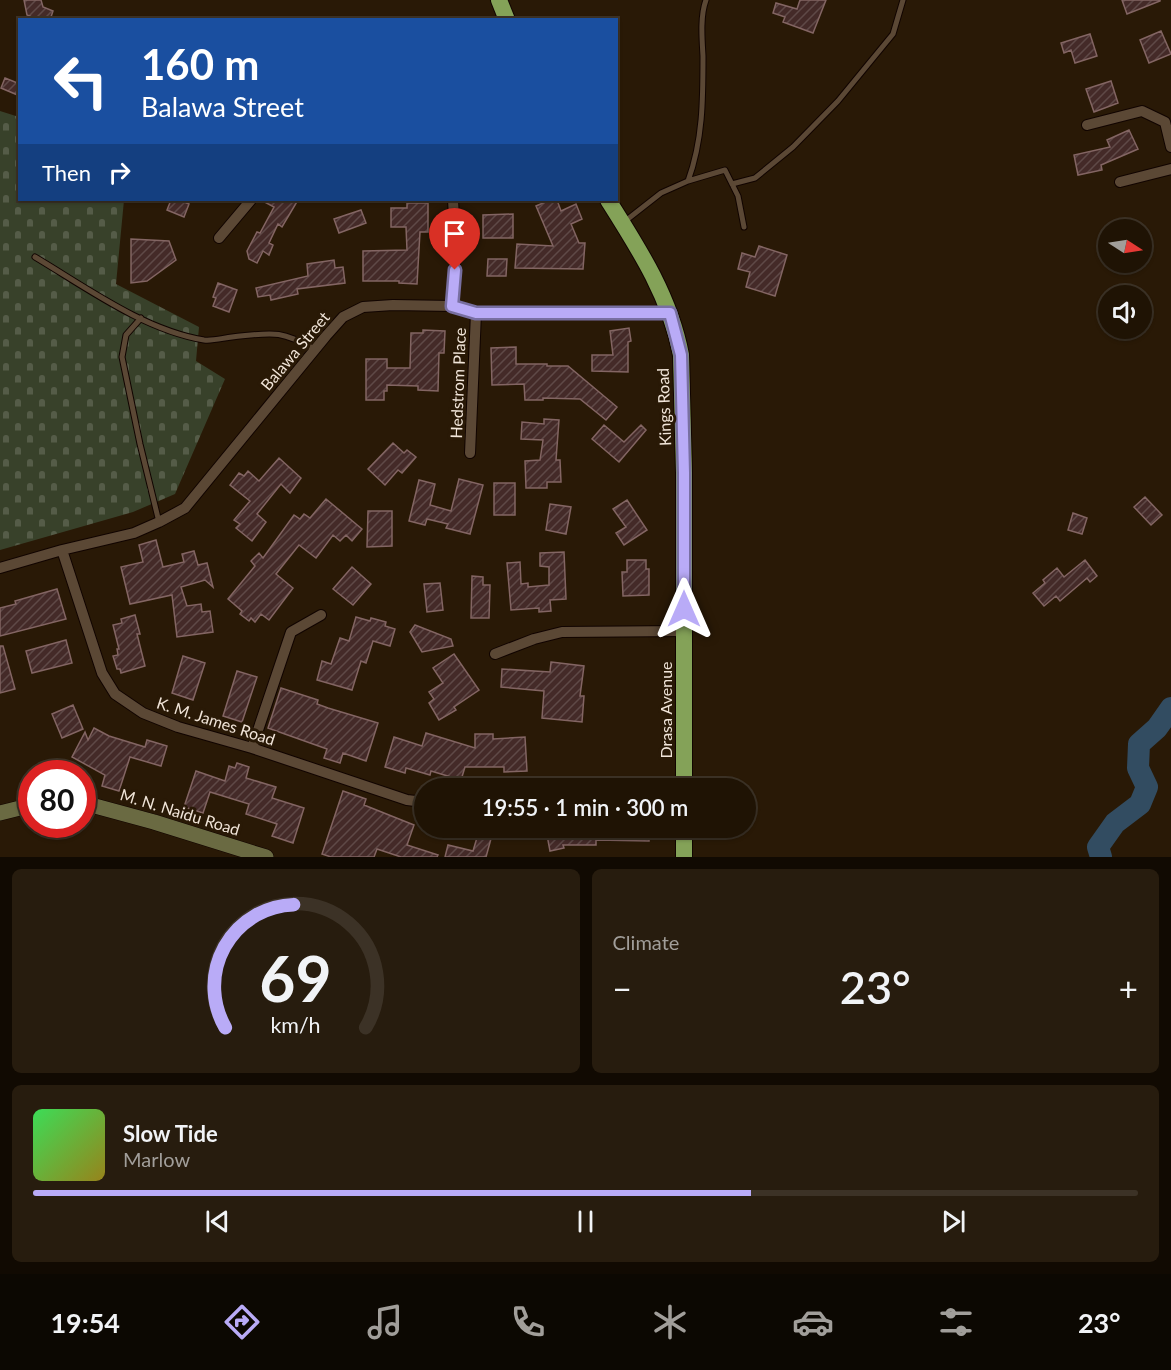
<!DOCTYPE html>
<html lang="en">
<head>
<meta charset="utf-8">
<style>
  :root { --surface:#1f1304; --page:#271c0e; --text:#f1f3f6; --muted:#a19e9a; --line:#3c3226; --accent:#b9abf7 }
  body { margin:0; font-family:Lato,sans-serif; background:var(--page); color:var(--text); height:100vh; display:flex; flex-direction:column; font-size:22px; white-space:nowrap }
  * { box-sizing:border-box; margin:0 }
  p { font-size:20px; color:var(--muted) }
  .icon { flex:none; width:33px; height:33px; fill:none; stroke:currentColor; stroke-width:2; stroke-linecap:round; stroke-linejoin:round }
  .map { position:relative; height:857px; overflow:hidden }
  .drawer { display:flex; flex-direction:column; gap:12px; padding:12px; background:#110a02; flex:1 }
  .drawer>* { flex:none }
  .guide { position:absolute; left:18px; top:18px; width:600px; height:183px; border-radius:0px; box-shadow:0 2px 4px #0004,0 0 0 2px var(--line); background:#1a4fa0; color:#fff; overflow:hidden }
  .needle { width:39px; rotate:102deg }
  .fabs { position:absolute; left:1098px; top:219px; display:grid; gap:12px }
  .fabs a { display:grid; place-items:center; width:54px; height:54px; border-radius:50%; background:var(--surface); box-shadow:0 2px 4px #0004,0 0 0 2px var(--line); font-size:30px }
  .speed { position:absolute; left:18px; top:760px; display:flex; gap:12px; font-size:30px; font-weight:700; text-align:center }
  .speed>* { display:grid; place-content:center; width:78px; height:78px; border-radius:50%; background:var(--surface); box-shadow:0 2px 4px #0004,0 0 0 2px var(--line); line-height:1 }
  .speed .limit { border:9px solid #d22; background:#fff; color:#111 }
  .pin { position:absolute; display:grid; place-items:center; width:51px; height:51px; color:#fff; margin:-62px -26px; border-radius:50% 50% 50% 0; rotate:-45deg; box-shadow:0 0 6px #0007 }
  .pin .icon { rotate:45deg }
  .me { position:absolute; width:66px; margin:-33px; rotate:0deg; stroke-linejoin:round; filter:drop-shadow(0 0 4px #0008) }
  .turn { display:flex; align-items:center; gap:21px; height:126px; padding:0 24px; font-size:27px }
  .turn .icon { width:78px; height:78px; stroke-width:2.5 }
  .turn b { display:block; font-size:42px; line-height:51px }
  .then { display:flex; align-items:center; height:57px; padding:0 24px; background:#0003; gap:12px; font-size:22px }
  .big { font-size:45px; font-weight:600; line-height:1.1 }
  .drawer .widget { flex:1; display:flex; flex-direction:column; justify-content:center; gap:9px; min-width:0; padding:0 21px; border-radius:9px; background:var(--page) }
  .drawer .dial { align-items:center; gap:0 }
  .dial svg { height:156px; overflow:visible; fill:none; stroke:var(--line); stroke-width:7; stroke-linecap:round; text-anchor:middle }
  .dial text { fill:var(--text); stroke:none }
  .song { display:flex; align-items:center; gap:18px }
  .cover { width:72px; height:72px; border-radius:9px; background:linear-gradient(135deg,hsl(130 70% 55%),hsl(50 70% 35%)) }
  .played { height:6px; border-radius:3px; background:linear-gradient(90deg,var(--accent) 65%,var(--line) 65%) }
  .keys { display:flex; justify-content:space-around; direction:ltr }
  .heat { display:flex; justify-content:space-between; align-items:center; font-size:33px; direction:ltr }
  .drawer .tiles { flex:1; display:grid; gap:12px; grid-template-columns:1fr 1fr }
  .widget:last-child { grid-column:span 2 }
  .trip { position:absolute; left:414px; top:778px; width:342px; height:60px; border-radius:30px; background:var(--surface); box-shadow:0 2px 4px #0004,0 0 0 2px var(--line); font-weight:600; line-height:60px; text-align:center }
  .tabs { display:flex; height:96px; justify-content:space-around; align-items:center; background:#0c0802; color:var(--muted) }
  .tabs .icon { width:42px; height:42px }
  .tabs .on { color:var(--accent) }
  .tabs b { font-size:27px; color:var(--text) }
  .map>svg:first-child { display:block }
</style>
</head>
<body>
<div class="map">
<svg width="1171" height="857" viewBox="0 0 1171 857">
  <defs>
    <pattern id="cemetery-stones" width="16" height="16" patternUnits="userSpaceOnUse" patternTransform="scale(1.5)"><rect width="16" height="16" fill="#38412a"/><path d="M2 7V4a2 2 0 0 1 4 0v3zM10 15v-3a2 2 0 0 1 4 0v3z" fill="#555c48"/></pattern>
    <pattern id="building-hatch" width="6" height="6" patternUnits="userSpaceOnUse" patternTransform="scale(1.5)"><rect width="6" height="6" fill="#442a28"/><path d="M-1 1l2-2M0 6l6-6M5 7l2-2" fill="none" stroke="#5f4947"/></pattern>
  </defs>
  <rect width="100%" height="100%" fill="#291906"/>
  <path fill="url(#cemetery-stones)" d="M0,111L19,117L20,200H124L116,284L199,327L196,361L225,379L175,494L133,512L0,550Z"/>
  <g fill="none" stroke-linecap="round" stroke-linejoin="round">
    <path stroke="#324c61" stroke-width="22" d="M1101,857L1098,847L1115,823L1140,804L1147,787L1138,768L1139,744L1157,728L1171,708"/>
  </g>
  <path fill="url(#building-hatch)" stroke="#836563" stroke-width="1.5" d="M24,0H41L43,7L53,11L50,20H31L32,17L27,15Z
    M800,0H826L813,33L783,22L785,17L773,13L776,3L797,9Z
    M1122,0H1160V1L1127,14Z
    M1161,31L1171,54L1149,63L1140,40Z
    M1090,34L1097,56L1075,63L1071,50L1064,53L1061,43Z
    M5,78L20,84V96L1,88Z
    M1111,81L1118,103L1094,112L1086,89Z
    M1129,130L1138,149L1101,165L1102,170L1078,175L1074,155L1110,147L1107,140Z
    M171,200H179L189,204L184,217L167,210Z
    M261,200H298L282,227L278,224L269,243L273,245L269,255L263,251L257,263L249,259L247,251L257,232L260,233L274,207Z
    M550,200H557L561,211L576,204L582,219L571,224L579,243H585L583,269L515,268L517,244L553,246L536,206Z
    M407,203H428V232H420L417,284L399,283V281H363V251L407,250L406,227H391V208H407Z
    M361,210L366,223L339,233L334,219Z
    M513,214V238H483V215Z
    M131,239L169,241L176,260L147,281L131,283Z
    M759,246L787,255L775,296L746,287L750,272L738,269L742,253L755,257Z
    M488,259H507L506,276H487Z
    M334,260L335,268L343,267L345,283L297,289L298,294L271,300L270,295L258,297L256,288L308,276L307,264Z
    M218,283L237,290L229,312L213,306L216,298L213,297Z
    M629,328L631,341L628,342V372L592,371V355H613L610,331Z
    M423,330L445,331L444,353H439L438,391L418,390V386L387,385V391H384V400H366V359H387V368H410L411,333H423Z
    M516,347V364H547V366H568L617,407L606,420L580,399L543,398V400H525L524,384L492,385L491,348Z
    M544,419L559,420L556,460H560L561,482H547V488H526L525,461L540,460L543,440L521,439L522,422L544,424Z
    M604,425L624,442L641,425L646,430L619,462L592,439Z
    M393,443L404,453L407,450L416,457L402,473L398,470L385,485L368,469Z
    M279,458L301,478L290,493L281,484L257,514L266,522L252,541L236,528L240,524L234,520L250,501L230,485L239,473L244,476L248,471L259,481Z
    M459,479L483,485L470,534L446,528L448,524L427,519L425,525L409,521L419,480L435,484L430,505L451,511Z
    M494,483H515V515H494Z
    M1145,497L1162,515L1151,525L1134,507Z
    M326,499L362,529L352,541L346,535L340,541L333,535L316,558L299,545L276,574L293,588L269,620L261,614L255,622L251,618L249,621L240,614L242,611L228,599L255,566L251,561L259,553L263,558L294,515L300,519L304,514L310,518Z
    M627,500L647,530L624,545L616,533L626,527L613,509Z
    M550,504L571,507L566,534L546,530Z
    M368,511H392V546L367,547Z
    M1073,513L1087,518L1082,534L1068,530Z
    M156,540L163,567L184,562L182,554L194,551L198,565L207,563L213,587L205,580L181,587L187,606L201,604L202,612L210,611L213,632L177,637L172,595L130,604L121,567L143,562L139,545Z
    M564,552L566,599L550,600L551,611L539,612V608L511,610L507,563L520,562L521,584L528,583V587L549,585V567L540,566V553Z
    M627,560H646V569H649V595L623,596L622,572H627Z
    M1085,560L1097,576L1090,582L1087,578L1060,601L1056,596L1044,606L1033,593L1045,583L1043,580L1057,568L1064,577Z
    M352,567L371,584L353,605L333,589Z
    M472,576L483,577V585H490L489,618H471Z
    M440,583L443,610L427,612L424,584Z
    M57,589L66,619L0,636V608L16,604L15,601Z
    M135,615L140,634H137L145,666L121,673L120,669H117L113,656L118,655L117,649H119L113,625L122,623L121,619Z
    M356,617L370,621L371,618L386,622L385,626L395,629L390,646L373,641L366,663L361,661L352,690L317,680L322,661L331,664L340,638L349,641Z
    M415,625L451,639L453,646L422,652L410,632Z
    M66,640L72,663L32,673L26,651Z
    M0,646H3L15,689L0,693Z
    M454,654L479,690L454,707L456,710L439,720L429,703L434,699L429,692L443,683L433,668Z
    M183,656L205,663L193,700L172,693Z
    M551,662L584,666L580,696H584L582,722L542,718L544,691L501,687L502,669L550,672Z
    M237,671L257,677L242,722L223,716Z
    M281,688L318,700L317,704L328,708L378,723L366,761L343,753L340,763L324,758L327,749L268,728Z
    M73,705L83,729L62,738L52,714Z
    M94,728L109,736L145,747L147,740L167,746L161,766L130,757L119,791L102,786L105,775L72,757L85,732L88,740Z
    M426,733L475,748V734H493V739L525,737L527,771L504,772V767H465L461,780L431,771L430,775L406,768L405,773L385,767L394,737L422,746Z
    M237,763L249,767L246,778L276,787L272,798L304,808L293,843L272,836L277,824L246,814L249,804L210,792L203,813L184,807L196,771L225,781L229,766L235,768Z
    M343,791L366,799L364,805L414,825L407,845L438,855L437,857H401L377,849L374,857H331L322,854Z
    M572,828H649V841L596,840V845H563L564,848L550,851L547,835Z
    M479,831L492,835L486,857H445L448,845L473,851Z"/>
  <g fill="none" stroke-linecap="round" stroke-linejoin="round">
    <defs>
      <path id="service" d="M688,181L725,170L738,196L744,227
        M732,184L755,178L793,147L838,101L893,34L903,0
        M624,222L661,193L688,181C703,140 703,99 703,56C702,39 700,16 706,0
        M35,257C87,288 144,330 204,340C213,341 223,338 232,337C272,333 278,329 315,349
        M141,318L126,335L122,357L140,444L159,522"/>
      <path id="minor" d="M1087,125L1142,111L1165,122L1171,147
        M1120,182L1171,169
        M219,238L251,200
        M452,306L456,251L453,200
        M470,453L476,313
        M62,550L102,673L115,694L143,713L178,727L252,748L407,800L424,802
        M0,568L62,550L134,533L159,522L185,508L326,336L343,317L363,307L393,305L452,306L476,313H670
        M495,654L534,639L562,632L684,631
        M252,748L291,632L321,615"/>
      <path id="secondary" d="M82,805L95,806L154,822L266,857
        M0,813L32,805"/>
      <path id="trunk" d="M499,0L507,20
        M608,200C639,249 670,297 681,355L684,473V789
        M684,828V857"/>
    </defs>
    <use href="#service" stroke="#110400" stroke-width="7"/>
    <use href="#minor" stroke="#110400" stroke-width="12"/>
    <use href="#secondary" stroke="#110400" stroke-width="16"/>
    <use href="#trunk" stroke="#110400" stroke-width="18"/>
    <use href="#service" stroke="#5b4835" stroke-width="5"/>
    <use href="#minor" stroke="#5b4835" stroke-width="10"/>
    <use href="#secondary" stroke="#6a6a42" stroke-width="15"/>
    <use href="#trunk" stroke="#84a258" stroke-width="16"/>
  </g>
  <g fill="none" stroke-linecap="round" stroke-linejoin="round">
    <defs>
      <path id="route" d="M455,270L452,306L476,313H670L681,355L684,473V609"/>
    </defs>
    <use href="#route" stroke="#786fa1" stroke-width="15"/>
    <use href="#route" stroke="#b9abf7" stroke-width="10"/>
  </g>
  <g text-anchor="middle" stroke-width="6" stroke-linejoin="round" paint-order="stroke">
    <g font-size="16" fill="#f1e5d9" stroke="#291906">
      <text transform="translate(295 351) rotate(-50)" y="6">Balawa Street</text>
      <text transform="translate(458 383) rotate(-88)" y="6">Hedstrom Place</text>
      <text transform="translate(664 407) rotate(-92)" y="6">Kings Road</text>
      <text transform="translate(666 710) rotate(-90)" y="6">Drasa Avenue</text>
      <text transform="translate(216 721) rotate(18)" y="6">K. M. James Road</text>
      <text transform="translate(180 812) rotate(17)" y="6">M. N. Naidu Road</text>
    </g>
  </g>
</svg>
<div class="fabs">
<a><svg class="needle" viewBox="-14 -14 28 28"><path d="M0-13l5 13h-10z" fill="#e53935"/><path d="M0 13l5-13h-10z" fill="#a19e9a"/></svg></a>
<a><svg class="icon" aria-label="sound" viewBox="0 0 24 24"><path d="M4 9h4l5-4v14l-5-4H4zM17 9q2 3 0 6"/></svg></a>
</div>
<div class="speed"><div class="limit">80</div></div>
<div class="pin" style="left:455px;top:270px;background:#d93025"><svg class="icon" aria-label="arrive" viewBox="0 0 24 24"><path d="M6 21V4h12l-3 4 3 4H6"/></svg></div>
<svg class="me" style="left:684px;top:609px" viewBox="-20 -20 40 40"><path d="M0-17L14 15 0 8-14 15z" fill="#b9abf7" stroke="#fff" stroke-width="4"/></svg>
<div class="trip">19:55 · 1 min · 300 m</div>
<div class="guide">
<div class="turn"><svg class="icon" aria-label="left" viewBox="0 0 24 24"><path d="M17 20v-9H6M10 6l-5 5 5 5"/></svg><div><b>160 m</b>Balawa Street</div></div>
<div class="then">Then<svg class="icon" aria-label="right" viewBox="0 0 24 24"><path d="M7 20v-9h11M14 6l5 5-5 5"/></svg></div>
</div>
</div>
<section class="drawer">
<div class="tiles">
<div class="widget dial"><svg viewBox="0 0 100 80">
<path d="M14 69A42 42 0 1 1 86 69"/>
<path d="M14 69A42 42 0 0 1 49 6" stroke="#b9abf7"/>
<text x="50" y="56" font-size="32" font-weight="700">69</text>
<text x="50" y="72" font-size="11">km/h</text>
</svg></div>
<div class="widget"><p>Climate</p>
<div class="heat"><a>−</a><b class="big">23°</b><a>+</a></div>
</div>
<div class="widget">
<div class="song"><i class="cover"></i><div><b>Slow Tide</b><p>Marlow</p></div></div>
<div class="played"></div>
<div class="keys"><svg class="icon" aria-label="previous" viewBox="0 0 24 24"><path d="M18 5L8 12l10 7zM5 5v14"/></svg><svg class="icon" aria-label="pause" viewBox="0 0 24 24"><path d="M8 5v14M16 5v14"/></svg><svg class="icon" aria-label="next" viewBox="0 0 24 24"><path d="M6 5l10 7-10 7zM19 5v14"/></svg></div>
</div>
</div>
</section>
<nav class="tabs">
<b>19:54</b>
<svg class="icon on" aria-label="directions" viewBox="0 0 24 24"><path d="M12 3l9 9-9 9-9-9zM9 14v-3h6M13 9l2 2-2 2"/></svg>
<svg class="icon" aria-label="music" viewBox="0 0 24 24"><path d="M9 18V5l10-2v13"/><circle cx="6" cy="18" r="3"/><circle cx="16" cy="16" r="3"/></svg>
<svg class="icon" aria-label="phone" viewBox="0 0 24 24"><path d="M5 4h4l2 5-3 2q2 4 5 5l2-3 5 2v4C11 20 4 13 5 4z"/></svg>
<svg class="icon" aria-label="climate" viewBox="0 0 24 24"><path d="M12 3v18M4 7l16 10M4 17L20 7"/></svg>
<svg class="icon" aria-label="car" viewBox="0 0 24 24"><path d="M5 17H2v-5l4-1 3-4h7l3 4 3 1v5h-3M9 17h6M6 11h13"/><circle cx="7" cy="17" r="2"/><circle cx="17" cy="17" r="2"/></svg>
<svg class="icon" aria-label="filters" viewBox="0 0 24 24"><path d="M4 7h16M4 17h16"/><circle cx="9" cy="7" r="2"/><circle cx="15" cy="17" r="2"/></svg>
<b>23°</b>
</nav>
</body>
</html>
